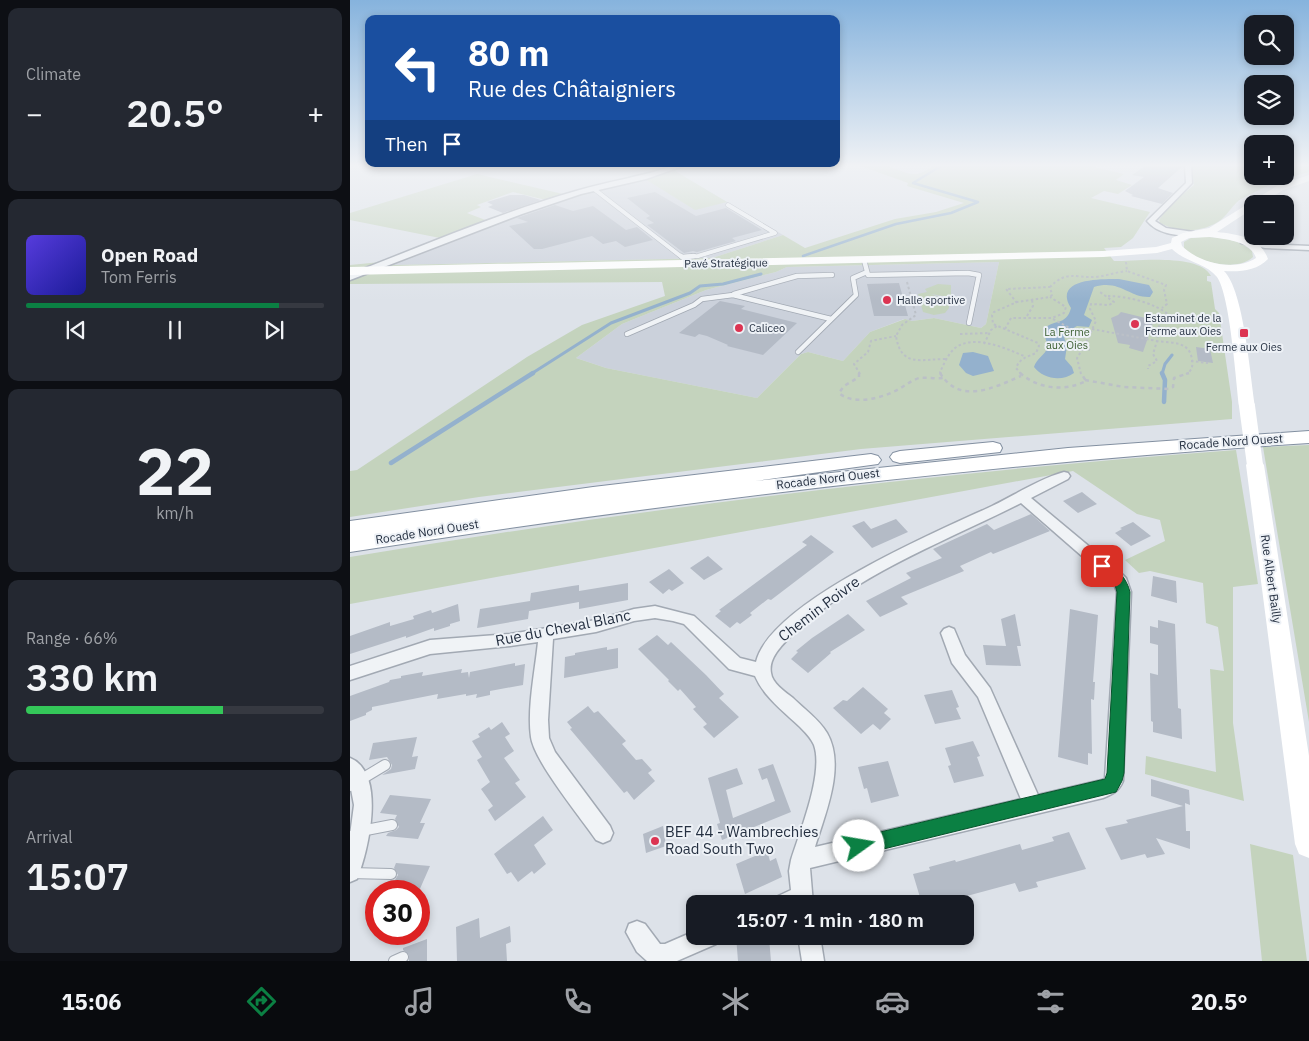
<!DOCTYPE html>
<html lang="en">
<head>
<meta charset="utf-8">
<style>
  :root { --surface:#171b24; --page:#242831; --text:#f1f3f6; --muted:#9ea1a6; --line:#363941; --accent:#0b8043 }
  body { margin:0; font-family:"IBM Plex Sans",sans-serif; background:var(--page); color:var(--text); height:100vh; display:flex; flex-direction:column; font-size:19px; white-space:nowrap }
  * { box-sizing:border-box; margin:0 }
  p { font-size:16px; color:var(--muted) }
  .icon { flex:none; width:28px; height:28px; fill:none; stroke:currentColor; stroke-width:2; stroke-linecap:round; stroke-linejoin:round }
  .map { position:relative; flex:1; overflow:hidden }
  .panel { display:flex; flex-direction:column; gap:8px; padding:8px; background:#0d0f14; width:350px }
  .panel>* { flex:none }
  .top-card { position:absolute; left:15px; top:15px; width:475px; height:152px; border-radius:10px; box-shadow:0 2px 8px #0003; background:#1a4fa0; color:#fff; overflow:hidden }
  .controls { position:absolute; left:894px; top:15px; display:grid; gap:10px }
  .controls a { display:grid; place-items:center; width:50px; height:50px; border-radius:10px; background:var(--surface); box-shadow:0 2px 8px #0003; font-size:25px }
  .speed { position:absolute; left:15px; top:880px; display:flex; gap:10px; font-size:25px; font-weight:700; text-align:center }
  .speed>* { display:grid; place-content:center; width:65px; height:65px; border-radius:50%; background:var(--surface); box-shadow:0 2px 8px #0003; line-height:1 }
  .speed .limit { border:8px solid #d22; background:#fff; color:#111 }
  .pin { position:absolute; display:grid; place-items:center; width:42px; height:42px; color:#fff; margin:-21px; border-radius:10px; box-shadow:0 2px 8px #0006 }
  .me { position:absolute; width:55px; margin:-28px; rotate:77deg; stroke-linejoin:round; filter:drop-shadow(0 0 4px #0008) }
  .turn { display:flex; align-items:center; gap:18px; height:105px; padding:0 20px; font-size:22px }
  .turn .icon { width:65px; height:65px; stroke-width:2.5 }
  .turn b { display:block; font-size:35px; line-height:42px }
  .then { display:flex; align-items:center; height:48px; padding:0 20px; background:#0003; gap:10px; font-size:19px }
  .big { font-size:38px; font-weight:600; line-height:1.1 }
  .panel .card { flex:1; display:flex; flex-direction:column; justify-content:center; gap:8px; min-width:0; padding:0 18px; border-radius:10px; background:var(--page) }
  .panel .dial { align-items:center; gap:0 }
  .dial b { font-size:65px; line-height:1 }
  .song { display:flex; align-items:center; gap:15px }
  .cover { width:60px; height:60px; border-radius:8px; background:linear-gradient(135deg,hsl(250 70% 55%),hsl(240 70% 35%)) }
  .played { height:5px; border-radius:2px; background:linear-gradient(90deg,var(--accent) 85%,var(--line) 85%) }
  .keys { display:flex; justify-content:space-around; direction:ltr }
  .heat { display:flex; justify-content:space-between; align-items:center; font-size:28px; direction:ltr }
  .charge { height:8px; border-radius:4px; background:linear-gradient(90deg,#34c759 66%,var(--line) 0) }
  .trip { position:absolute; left:336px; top:895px; width:288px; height:50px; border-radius:10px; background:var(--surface); box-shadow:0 2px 8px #0003; font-weight:600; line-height:50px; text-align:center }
  .tab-bar { display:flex; height:80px; justify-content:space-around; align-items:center; background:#090b0e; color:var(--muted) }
  .tab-bar .icon { width:35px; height:35px }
  .tab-bar .selected { color:var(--accent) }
  .tab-bar b { font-size:22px; color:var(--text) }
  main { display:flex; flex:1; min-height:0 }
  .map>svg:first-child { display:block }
</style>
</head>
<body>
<main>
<section class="panel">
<div class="card"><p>Climate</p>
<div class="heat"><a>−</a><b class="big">20.5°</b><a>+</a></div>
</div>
<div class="card">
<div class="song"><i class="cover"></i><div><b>Open Road</b><p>Tom Ferris</p></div></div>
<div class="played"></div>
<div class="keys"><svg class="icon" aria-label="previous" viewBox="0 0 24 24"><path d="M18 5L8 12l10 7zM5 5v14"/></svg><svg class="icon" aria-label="pause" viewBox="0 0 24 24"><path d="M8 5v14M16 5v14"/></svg><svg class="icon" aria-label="next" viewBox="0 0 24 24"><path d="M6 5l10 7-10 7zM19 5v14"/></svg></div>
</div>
<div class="card dial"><b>22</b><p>km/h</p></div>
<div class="card"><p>Range · 66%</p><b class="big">330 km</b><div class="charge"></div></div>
<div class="card"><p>Arrival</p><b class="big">15:07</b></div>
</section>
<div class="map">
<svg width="959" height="961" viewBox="0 0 959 961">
  <rect width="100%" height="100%" fill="#dde2e9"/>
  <path fill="#cbd1db" d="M324,171L433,235L362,258L41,265L165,216L222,198Z
    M649,262L636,324L631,328L584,318L562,321L554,319L520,332L493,361L458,352L451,354L407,398L256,368L226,358L272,324L356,290L426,272L437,267Z"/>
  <path fill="#c4d3bd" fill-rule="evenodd" d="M323,166H337L325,171L377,202L345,210L295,179L222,198L165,216L43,265L362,258L433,235L455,248L545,219L586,212L614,203L557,186L558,183L511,166C518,166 527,165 535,166C557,170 561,182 583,166H740L774,174L766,180L782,185L768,194L754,191L741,198L800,212L783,238L771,247L754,248L764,261C786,261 850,253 861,276H857V281L861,282L865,309L869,313L882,402V419L511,449L129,497L0,517V471L7,470L177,357L232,325L315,296L312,282L0,284V265L31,262L90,238L0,220V213L127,174L213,194L295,175ZM163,192L196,200L138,221L117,213L131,207L127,205ZM649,262L636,324L631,328L584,318L562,321L555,319L520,332L493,361L458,352L451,354L407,398L256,368L226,358L272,324L356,290L426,272L437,267Z
    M842,166H902V176H935V166H959V172C935,178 913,187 891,199C883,204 879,213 872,219C854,233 829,233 810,223L809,220L820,205L844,185Z
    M852,237C870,237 889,239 902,251L903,257C887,272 848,263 834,248V242L841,238Z
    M588,284L601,285V295L598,297L581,294L599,301V308L595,313L584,315L573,312L568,294L577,292L575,289Z
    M959,445V722L913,447Z
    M886,450L908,584L883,587V723L894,801L795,774L796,756L866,772L860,669L874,671L868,627L856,623L853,583L800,571L789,573L775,560L815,541L810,520L787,514L723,471L0,604V557C293,508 589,472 886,450Z
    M900,844L943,855L957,961H912Z"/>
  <path fill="#94b1cd" d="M769,279L799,285L803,292L800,297C779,298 770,279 744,287L734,315L742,320L739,327L727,326L715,333L714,337L717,346L715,359L722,367L724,373C712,382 693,379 684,367C686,359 695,355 698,347L693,330C703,318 716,327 721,308C702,278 752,279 769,279Z
    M623,352L638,356L644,371L623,376L616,373L609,365L613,353Z"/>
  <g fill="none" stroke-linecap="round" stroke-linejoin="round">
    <path stroke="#94b1cd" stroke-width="2.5" d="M453,256L546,224L601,213L628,202L563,183L591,166"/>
    <path stroke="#94b1cd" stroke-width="3" d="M181,374L261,323L340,293L350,286L373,284L411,274
      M812,374L815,364L822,355"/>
    <path stroke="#94b1cd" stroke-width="4.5" d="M812,373L815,380L814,402
      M41,463L183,373"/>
  </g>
  <path fill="#b4bbc6" d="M795,166H833L808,188L823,193L812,204L781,196L783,195L775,191L794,177L782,175Z
    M305,192L346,216L376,208L412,230L382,238L386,241L347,252L343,251L334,253L297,225L304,223L296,218L300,216L277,198Z
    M160,195H174L191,200L153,213L138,207L143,205L137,202Z
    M205,205L223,211L243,206L276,230L287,227L303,240L275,247L266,241L253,244L242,236L192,249H184L159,226L178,222L167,218Z
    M549,283L558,316H524L517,284Z
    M370,301L395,306L391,309L447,323L413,355L377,346L378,345L357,336L349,334L345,337L329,333Z
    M771,312L804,320L793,352L779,348L780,345L768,343L761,318L768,315Z
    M846,347L860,349L863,363L848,361Z
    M732,492L747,504L728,513L713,501Z
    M681,514L700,531L643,554L641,552L610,566L614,571L551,597L558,604L530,617L516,601L561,578L556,573L592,558L583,549L637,524L644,530Z
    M546,519L558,532L522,548L502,526L514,521L521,529Z
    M783,522L801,536L781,546L765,533L772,529L770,528Z
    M461,535L484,552L421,600L418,599L400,613L402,615L390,624L387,622L380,628L365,616L371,611L369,610L457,545L452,542Z
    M358,556L373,569L354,580L340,568Z
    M319,569L334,583L322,591L319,589L313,594L299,582Z
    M803,576L826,581L827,603L801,596Z
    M278,583V600L229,609V602L179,611L178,619L127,628L130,609L180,601L181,593L222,586L229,585V591Z
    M108,604L110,621L100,624V626L84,631V628L56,638V636L0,654V636L40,622V626L64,619L63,616L81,610L82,613Z
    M720,609L748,615L743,682H745L744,700L741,699L742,754L738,753V765L708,757Z
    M498,614L515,630L480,652L481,653L458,673L441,659L448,652L446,651L462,638Z
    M665,614L671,646H667L671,666L636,665L633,645L656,646L651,619Z
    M808,620L825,624L828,708L831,709L832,739L803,732V722L801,721L800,673L808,675V645L800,643V626L808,628Z
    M307,635L318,645L321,642L356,675L374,694L369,698L389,717L364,738L353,727L357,724L343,709L346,707L330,689L328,691L318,681L319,680L288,649Z
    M257,647V650L268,648V668L214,678L215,657L225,655V653Z
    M165,663V666L175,664L173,685L140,691V695L126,698L127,694L116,696V694L87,699L88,694L22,707V710L16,713V715L0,721V696L39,682L40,680L51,678V676L73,672L72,676L112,669L111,673L118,672L119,678L120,672Z
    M513,687L538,709L534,713L541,719L530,730L523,724L511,734L483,708L493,700L497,701Z
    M602,690L609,707L606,708L611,719L585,724L574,695Z
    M238,706L244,713L248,711L276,741L272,744L286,760L292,759L302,770L298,773L305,781L284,800L277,791L274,793L220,729L222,728L217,722Z
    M152,722L160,734L155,737L164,751L154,758L170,780L165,783L176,797L145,821L138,810L143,806L131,789L140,782L127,760L132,757L122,741L130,737L128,734L139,727L141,730Z
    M67,737L62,757L68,756L65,769L32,775L41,769L42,765L37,757L19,760L23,743Z
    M623,741L630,756L627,757L634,776L604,783L598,766L601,765L595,748Z
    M538,761L549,796L521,803L517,788L514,789L508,767Z
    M423,764L441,812L372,840L367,824L370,823L358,778L387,768L393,784L376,790L383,818L425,801L417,778L412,780L408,769Z
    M801,779L839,790L840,805L835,803L836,831H840V849L806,838L815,854L797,858L795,854L771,860L755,828L778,823L776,820L833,806L801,796Z
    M40,795L81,799L70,823H75L68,839L36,836L38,833L46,830L49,827L45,819L47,815L30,813Z
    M193,816L203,830L184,845L196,864L184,874L182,871L168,882L161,872L157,874L144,854Z
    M313,826L316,846L296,853L293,834Z
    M719,832L736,869L686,882L688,887L669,892L665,883L587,904H572L563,874L580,870L579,867L605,860L606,862L670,844L672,850L704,841L702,837Z
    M417,851L420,861L426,858L432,877L395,894L386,864Z
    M46,863L80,866L69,891H38L41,885H36L38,881L45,880L48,875L44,868Z
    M129,918L130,938L160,926L161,942L156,944L157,961H107L106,927Z
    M386,936H407V940L419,938L421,961H388Z
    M77,939V961H59V955L53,950V948Z"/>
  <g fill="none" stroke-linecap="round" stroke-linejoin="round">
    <defs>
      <path id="service-far2" d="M244,189L333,258
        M333,257L348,256L425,233L378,205"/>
      <path id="service-far1" d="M331,256L336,260
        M333,257L344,256
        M514,260L518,275L618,273L629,275L619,323
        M384,294L447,276L482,275
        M277,334L344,305L352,299L383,295L481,319
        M448,352L506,295L503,278L517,272"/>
      <path id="service" d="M0,786L35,765
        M0,837L11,831L42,825
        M0,873L41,874
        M44,961L53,957"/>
      <path id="minor" d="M323,166H333L296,179L231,194L172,214L0,280V274C75,245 149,213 226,191C259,181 291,177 323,166Z
        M835,166H841L842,183L805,221L816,228L844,232L845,234L841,236C825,235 808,234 797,221L836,183Z
        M891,239L915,244L959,246V250L915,248L891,243Z
        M714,472L718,473L720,476L718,479L681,498L771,573L776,578L781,592L773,781C769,791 763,794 753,798L460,868L463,904H423L426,897L441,890L439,871L441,860C450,831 474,773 464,745C461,738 455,732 450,727C433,711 414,697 405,676L379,669L334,624L323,621L305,618L284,621L246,632L203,639L198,720L199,738L205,752L260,826L263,833L260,840L253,843L246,840C231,818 184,761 181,737C177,708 185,671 188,642L160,646L80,654L0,680V666L80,640L160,634L246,620L284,609L305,606L344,616L390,658L406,662C420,602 588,531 642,506C665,495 689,479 714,472ZM671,503L764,584L767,592L755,778L752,780L688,795L640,688L615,655L604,629L599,627L594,629L591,633L602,663L628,697L671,799L465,847C475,814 496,766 477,733C469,719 454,709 443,698C435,692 422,683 421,673C418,658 433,644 442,635C508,573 592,543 671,503Z
        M0,758C37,773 18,852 7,879L0,882V835L4,805L0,784Z
        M287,921L295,924L310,944H315L345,931V936H369L366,944L327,961H297L287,952L276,932L279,924Z
        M448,936H470L474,961H452Z"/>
      <path id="trunk" d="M959,431V443C636,464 319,502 0,552V521L243,487L521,454L528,456L531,460L528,464L405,481L718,448Z
        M643,442L650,444L652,448L650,452L550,463L543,461L540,457L543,453L550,451Z"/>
    </defs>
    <use href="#service-far2" stroke="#a2a9b3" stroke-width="5"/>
    <use href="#service-far1" stroke="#a2a9b3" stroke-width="6"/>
    <use href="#service" stroke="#a2a9b3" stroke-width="12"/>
    <use href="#minor" stroke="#a2a9b3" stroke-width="3"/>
    <use href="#trunk" stroke="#8390a1" stroke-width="2"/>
    <path stroke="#bbc0c7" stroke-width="2" stroke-dasharray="2.5 2.5" stroke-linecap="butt" d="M776,262L777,271L816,285L814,290L817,304L812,308
      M557,282L566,315L552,325L546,336C551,368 571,359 596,359
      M758,296C777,296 805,303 819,315L810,321L807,341C822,343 840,341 842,360C843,366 842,371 836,374
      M667,303L656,289L700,287
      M677,316L683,306L682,300
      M703,319L738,338
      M810,328L847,334
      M655,329L661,318H702L714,313L716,307L700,297
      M742,329L807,341L803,354L807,361L798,366V369
      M610,334L640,333
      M634,344L641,330L647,326
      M734,348L740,350
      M841,361L858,363
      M510,374L504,364L518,352L521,341L546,336
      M591,374L590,372C594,364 598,354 605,348C624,334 655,348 674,356
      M671,374L666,368C670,358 677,357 686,353L689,346L688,343L643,324L642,315L644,312L667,302L700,297L702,295L700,287C717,270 724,278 745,277C756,276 766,272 777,271
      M731,374L727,358C735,346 740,334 746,321L740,309L741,304L759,305L764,302L750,292"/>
    <path stroke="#bbc0c7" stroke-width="2.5" stroke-dasharray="4 4" stroke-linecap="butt" d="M509,373V377L494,386L489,393C504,406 533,398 549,389C556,385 562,380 569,378C577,377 585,379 593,378
      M590,373C610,405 643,388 671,376
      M670,373C688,389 715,392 736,381L731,373
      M735,380L774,387L819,389L823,387L824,378L839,373"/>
    <use href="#service-far2" stroke="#f0f3f6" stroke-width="4"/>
    <use href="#service-far1" stroke="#f0f3f6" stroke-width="4.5"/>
    <use href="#service" stroke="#f0f3f6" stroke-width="10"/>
    <use href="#minor" fill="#f0f3f6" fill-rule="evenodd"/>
    <path fill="#fff" fill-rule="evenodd" d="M959,175V181L933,190L911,204H902V209L867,232C887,234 911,238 918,259C907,271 889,272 874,271C894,291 900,375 905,406L902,409H892L889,406C886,381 880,295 867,277C856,263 835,262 822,249L807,253L753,257L0,275V267L753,251L806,247L821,243L822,238L833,233L859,228L927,186ZM860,237C875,239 901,241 906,258C885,272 849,263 832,246L831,242L839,238Z
      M905,460L911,461L914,465L959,756V858L949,854L945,844L896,465L899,461Z"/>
    <use href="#trunk" fill="#fff" fill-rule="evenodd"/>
    <path stroke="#fff" stroke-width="16" d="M897,406L905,465"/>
  </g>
  <linearGradient id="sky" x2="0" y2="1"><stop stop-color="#86b3dd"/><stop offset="0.55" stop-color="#f0f2f5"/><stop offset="1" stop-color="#f0f2f5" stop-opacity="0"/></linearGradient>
  <rect width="959" height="301" fill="url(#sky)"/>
  <path fill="#0b8043" stroke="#07532c" d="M752,561C766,565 777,579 780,592L774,773L772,781L766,792L509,855L502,852L500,846L502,840L509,837L755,779L757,773L767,592L765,585L746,566L748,562Z"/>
  <g fill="#dc3452" stroke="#edf1f6" stroke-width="2">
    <circle cx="537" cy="300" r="5"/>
    <circle cx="785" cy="324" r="5"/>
    <circle cx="389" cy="328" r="5"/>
    <rect x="889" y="328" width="10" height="10" rx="2.5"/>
    <circle cx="305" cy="841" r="5"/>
  </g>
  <g text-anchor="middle" stroke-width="4" stroke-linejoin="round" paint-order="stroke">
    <g font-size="11" fill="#253041" stroke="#edf1f6">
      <text transform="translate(376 263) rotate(-1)" y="4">Pavé Stratégique</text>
    </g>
    <g font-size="11" fill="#253041" stroke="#edf1f6" text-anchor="start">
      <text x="547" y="304">Halle sportive</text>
      <text x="795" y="322">Estaminet de la<tspan x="795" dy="13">Ferme aux Oies</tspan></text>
      <text x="399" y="332">Caliceo</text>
      <text x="894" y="351" text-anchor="middle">Ferme aux Oies</text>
    </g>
    <g font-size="11" fill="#3b5e31" stroke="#edf1f6">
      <text x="717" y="336">La Ferme<tspan x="717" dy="13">aux Oies</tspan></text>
    </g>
    <g font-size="12" fill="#253041" stroke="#edf1f6">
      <text transform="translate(881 442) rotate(-4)" y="4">Rocade Nord Ouest</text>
      <text transform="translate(478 479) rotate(-7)" y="4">Rocade Nord Ouest</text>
      <text transform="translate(77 532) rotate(-9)" y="4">Rocade Nord Ouest</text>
      <text transform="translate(921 579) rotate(82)" y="4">Rue Albert Bailly</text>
    </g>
    <g font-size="15" fill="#253041" stroke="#edf1f6">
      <text transform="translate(469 609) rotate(-37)" y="5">Chemin Poivre</text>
      <text transform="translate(213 628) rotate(-11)" y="5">Rue du Cheval Blanc</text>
    </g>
    <g font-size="15" fill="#253041" stroke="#edf1f6" text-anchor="start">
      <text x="315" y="837">BEF 44 - Wambrechies<tspan x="315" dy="17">Road South Two</tspan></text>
    </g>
  </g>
</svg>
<div class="controls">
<a><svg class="icon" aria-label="search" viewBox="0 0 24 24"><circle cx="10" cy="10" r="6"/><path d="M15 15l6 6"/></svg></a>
<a><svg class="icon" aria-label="layers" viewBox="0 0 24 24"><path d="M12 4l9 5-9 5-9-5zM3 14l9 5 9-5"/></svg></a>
<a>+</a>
<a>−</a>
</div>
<div class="speed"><div class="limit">30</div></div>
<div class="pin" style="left:752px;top:566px;background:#d93025"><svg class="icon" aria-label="arrive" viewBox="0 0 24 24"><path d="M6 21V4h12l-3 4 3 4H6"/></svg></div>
<svg class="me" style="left:509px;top:846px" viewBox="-20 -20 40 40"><circle r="19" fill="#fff"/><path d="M0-13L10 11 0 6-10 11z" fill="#0b8043"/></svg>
<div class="trip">15:07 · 1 min · 180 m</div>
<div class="top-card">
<div class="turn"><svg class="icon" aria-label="left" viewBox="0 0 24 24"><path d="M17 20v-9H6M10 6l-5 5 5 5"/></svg><div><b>80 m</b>Rue des Châtaigniers</div></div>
<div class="then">Then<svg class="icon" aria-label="arrive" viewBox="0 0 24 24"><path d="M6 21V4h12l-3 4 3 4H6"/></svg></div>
</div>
</div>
</main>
<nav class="tab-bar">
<b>15:06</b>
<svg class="icon selected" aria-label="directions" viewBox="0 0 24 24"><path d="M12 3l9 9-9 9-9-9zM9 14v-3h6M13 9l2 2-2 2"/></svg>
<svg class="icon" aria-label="music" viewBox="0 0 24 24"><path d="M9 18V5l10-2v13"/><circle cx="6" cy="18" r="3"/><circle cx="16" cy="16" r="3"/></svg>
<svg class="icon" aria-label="phone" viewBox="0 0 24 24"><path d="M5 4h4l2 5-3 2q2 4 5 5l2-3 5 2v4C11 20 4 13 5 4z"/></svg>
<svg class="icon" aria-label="climate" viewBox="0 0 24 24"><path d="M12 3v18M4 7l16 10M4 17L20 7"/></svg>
<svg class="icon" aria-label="car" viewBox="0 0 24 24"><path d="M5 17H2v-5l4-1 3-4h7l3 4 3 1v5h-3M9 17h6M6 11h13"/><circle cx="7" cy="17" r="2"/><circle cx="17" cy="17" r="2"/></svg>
<svg class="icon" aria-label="filters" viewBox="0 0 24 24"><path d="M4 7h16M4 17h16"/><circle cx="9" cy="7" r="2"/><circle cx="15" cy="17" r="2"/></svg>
<b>20.5°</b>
</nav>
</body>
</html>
